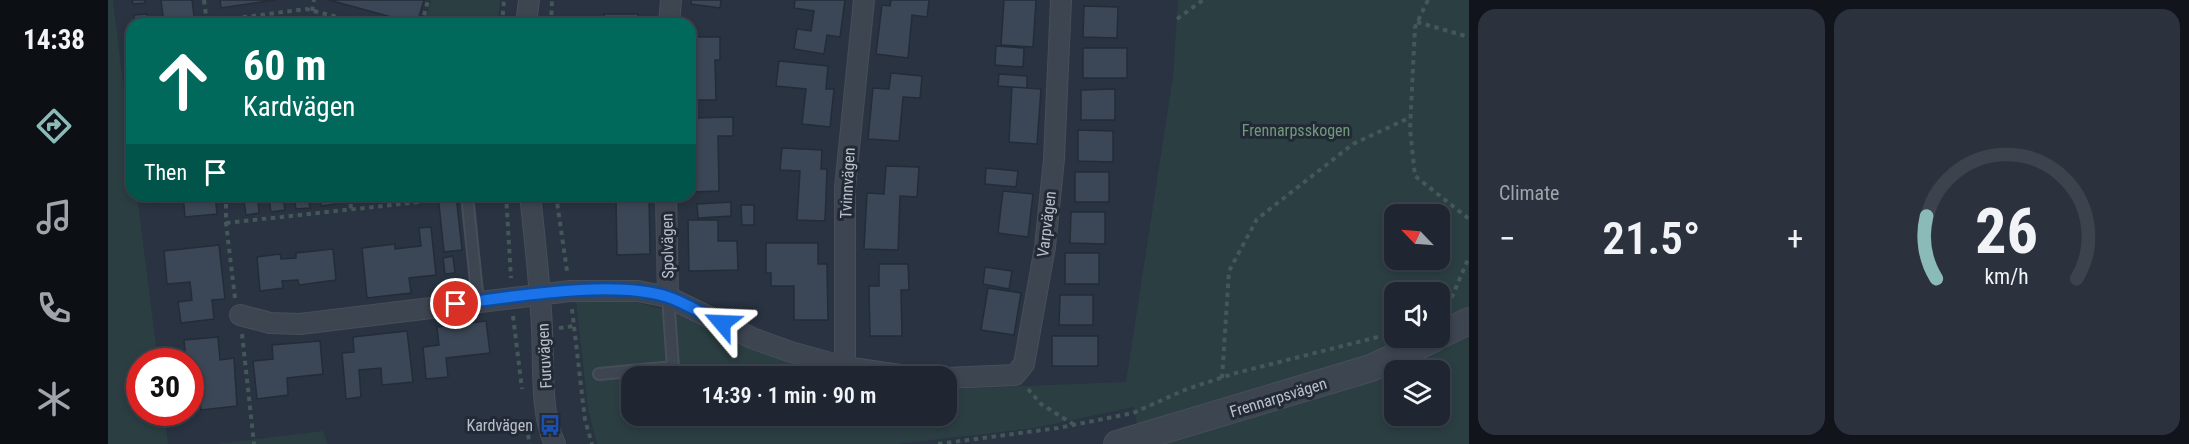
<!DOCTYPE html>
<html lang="en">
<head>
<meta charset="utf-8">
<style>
  :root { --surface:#1f2631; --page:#2c323d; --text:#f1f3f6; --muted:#a1a5ab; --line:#3c434d; --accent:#8bbbb9 }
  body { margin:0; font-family:"Roboto Condensed",sans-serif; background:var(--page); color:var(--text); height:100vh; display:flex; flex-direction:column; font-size:22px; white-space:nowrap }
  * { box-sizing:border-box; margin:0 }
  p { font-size:20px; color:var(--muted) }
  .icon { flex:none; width:33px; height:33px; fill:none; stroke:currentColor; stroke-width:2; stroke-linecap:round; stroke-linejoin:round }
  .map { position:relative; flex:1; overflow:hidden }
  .panel { display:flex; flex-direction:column; gap:9px; padding:9px; background:#11151b; width:720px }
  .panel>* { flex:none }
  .guide { position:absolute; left:18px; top:18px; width:570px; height:183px; border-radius:18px; box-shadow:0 3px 9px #0003,0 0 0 2px var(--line); background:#00695c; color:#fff; overflow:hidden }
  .needle { width:39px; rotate:295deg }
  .buttons { position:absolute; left:1276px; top:204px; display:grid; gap:12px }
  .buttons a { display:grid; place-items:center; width:66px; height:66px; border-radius:12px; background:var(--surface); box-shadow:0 3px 9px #0003,0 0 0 2px var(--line); font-size:30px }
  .speed { position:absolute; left:18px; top:348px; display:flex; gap:12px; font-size:30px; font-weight:700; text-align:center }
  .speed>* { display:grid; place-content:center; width:78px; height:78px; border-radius:50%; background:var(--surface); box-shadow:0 3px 9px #0003,0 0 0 2px var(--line); line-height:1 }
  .speed .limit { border:9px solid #d22; background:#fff; color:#111 }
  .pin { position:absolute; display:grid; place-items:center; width:51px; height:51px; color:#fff; margin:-26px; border:3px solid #fff; border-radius:50%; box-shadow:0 2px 6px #0007 }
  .me { position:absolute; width:66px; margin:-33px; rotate:296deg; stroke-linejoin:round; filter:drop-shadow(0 0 4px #0008) }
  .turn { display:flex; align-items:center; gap:21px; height:126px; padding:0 18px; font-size:27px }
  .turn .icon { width:78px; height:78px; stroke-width:2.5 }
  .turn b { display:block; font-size:42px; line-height:51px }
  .then { display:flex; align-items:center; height:57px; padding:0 18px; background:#0003; gap:12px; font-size:22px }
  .big { font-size:45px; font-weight:600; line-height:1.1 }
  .panel .card { flex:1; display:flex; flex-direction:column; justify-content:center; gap:9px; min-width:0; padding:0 21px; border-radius:18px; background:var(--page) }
  .panel .dial { align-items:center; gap:0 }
  .dial svg { height:156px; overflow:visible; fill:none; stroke:var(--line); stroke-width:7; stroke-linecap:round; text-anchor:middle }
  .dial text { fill:var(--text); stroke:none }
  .heat { display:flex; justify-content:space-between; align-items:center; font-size:33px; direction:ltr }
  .panel .tiles { flex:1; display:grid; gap:9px; grid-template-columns:repeat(2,1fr) }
  .trip { position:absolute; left:513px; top:366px; width:336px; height:60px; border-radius:18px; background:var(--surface); box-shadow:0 3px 9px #0003,0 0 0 2px var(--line); font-weight:600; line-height:60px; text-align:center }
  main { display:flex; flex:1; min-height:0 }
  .tabs { display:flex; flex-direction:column; width:108px; justify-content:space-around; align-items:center; background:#0c0f14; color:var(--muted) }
  .tabs .icon { width:42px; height:42px }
  .tabs .current { color:var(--accent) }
  .tabs b { font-size:27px; color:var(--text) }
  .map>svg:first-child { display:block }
</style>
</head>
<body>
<main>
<nav class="tabs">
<b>14:38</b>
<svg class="icon current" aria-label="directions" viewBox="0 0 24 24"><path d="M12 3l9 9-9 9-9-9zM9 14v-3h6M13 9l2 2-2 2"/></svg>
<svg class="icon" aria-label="music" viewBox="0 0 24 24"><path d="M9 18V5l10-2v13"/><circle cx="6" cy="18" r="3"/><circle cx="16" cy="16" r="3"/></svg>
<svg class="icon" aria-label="phone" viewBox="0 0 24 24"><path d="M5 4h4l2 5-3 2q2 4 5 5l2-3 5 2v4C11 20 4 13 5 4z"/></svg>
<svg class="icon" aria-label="climate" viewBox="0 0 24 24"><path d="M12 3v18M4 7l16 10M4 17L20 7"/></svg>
</nav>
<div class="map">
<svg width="1361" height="444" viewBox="0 0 1361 444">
  <rect width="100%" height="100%" fill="#293341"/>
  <path fill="#2b3e42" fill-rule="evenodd" d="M0,0H5L24,156V195H29L50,361L32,362V412L56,413L60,444H0Z
    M323,0H392L390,24H317Z
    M1070,0H1361V444H1032L1026,407L926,428L790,444H489L480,409L468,302L501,299L532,303L575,315L668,358L735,376H524V416H838L839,389L1018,382L1065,76ZM1287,214H1332V260H1287ZM1287,292H1332V338H1287ZM1287,370H1332V416H1287Z
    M215,431L220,444H107Z"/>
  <path fill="#3b4756" stroke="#242c38" stroke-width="1.5" d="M24,0H37V3L25,4Z
    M53,0H84L87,24H56Z
    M112,0H167L113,8Z
    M221,0H316L309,24Z
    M583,0H613L612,8L583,4Z
    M687,0H737L732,37L719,35L716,54L686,49L689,29L703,31L706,11L686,8Z
    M783,0H821L819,17L804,15L800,58L768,54L774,5L782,6Z
    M896,0H928L925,47L893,45Z
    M976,6L1010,7L1009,38L975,37Z
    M39,14L40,24H27L26,15Z
    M496,14H530V24H496Z
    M585,37H612V60H607L608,100H582V58L586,57Z
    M888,46L916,48L915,67L887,65Z
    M975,48H1019V78H975Z
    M671,61L720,66L718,89H726L722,127L694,124L698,89L668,86Z
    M783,73L814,76L812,98L795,97L791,141L760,139L765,88L781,89Z
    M891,74L919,76V88L890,86Z
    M904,87L933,89L929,144L901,142Z
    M1007,89V120H973V90Z
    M625,117V136H610L611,191L582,192V134H587V118Z
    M970,130L1005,131V162L970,161Z
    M674,148L714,150L713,169H719L717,221L689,220L692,171L672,170Z
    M778,166L811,167L809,197L792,196L790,250L756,249L759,193L776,194Z
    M878,168L910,171L908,187L877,184Z
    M967,172H1001V202H967Z
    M895,191L925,194L920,237L890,233Z
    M47,195H59L60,201L47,203Z
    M75,195H107L109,214L77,217Z
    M200,195L202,208L188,209L186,196Z
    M212,195H227L228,204L213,206Z
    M246,195H260L261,201L247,202Z
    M273,195H287V197L273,199Z
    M330,195H348L354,250L336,252Z
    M496,195H541L542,254L509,255L508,199H496Z
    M175,197L177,210L163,212L161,199Z
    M150,200L151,213L138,215L136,202Z
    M623,202V216L590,218L589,204Z
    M633,205H646V225H634Z
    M963,212H997V244L962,243Z
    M580,220H610V241H629L630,270L581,271Z
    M323,227L328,275L301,278L303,293L259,298L254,248L287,244V249L313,246L311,228Z
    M658,243H710V264H719L720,320H686V286H663V273H658Z
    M111,245L117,299L104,300L106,319L73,323L70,302L84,300L82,282L59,284L56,251Z
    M225,249L228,280L191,285L190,280L174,281L175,288L152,291L149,257L172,254L173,259L188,258V253Z
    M957,253H991V284H957Z
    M345,256L347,273L337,274L335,258Z
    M771,264H800L801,290H793L794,336H762L761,286H771Z
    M877,267L904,271L901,289L875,284Z
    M880,288L913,293L906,335L873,330Z
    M952,295H985V325H951Z
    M378,321L382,353L338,358L340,377L318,379L315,347L331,345L329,327Z
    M299,331L305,382L274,385L273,368L251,370L253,397L238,399L234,353L246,352L245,337Z
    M944,336H990V366H944Z
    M110,337L112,360L126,358L129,406L93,410L89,367L82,368V362H78L76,340Z
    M212,341L215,374L179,378L180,395L149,399L145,361L165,359L164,345Z"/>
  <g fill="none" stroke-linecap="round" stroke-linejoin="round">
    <defs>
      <path id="service" d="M359,195L370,302
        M491,374L565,367L560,297"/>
      <path id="minor" d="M418,24L421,0
        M561,24L563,0
        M422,195C427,240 432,284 434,329C436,363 432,414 447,444
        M558,195L560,297
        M132,315L162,323L192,324L462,291H530L560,297L644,338L683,352L737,367L799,376
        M737,367V188L756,0
        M838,378L907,375L916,364L937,247L946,159L953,0"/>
      <path id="tertiary" d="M1332,335L1361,321
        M1009,444L1263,368L1327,338"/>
    </defs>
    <use href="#service" stroke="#474e5a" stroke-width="14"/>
    <use href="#minor" stroke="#474e5a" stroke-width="22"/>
    <use href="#tertiary" stroke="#474e5a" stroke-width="28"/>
    <path stroke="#445759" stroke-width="4" stroke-dasharray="4.5 4.5" stroke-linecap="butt" d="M96,0L99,23
      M1320,0L1307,27L1302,129L1307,176L1361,219
      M204,11L206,0
      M1069,19L1095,0
      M99,22L198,9L256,24
      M1309,22L1361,37
      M314,24L320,0
      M394,24L396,0
      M443,24L444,0
      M118,195V223L127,298
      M242,195L243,209
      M398,195L403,278
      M448,195L459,271
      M118,223L311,202L314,195
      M1340,306L1361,257
      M464,309L477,420L484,444
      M405,316L414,389
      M451,328L467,326
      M134,334L146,444
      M1114,378L1121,271L1149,219L1245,144L1303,117
      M920,389L933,404L965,424
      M420,435L422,444
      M830,444L950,428L1025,413L1079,389L1128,373L1270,337"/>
    <use href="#service" stroke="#3d4551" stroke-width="10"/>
    <use href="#minor" stroke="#3d4551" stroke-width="20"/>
    <use href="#tertiary" stroke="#3d4551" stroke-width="26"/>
  </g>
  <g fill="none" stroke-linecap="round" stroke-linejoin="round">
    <defs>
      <path id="route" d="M348,304C405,297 505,279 560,297C578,303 596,315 614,323"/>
    </defs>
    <use href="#route" stroke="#114b97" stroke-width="15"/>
    <use href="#route" stroke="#1a73e8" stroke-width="10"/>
  </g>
  <defs>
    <symbol id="bus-bare" viewBox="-9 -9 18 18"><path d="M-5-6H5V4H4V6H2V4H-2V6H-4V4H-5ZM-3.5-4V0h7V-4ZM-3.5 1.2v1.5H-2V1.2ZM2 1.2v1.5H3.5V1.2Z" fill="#1a4fb4" stroke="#222a36" stroke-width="2.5" paint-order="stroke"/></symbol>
  </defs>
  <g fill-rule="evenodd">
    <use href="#bus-bare" x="427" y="410" width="30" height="30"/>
  </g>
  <g text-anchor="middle" stroke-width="6" stroke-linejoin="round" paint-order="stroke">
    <g font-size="16" fill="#73997d" stroke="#222a36">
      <text x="1188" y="136">Frennarpsskogen</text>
    </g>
    <g font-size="16" fill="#bac0cb" stroke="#222a36">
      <text transform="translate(739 183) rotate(-87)" y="6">Tvinnvägen</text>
      <text transform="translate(938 224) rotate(-83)" y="6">Varpvägen</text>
      <text transform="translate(559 246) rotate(-91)" y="6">Spolvägen</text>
      <text transform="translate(436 356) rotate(-93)" y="6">Furuvägen</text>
      <text transform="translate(1170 397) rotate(-17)" y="6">Frennarpsvägen</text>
    </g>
    <g font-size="16" fill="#bac0cb" stroke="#222a36" text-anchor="end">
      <text x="425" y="431">Kardvägen</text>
    </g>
  </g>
</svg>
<div class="buttons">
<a><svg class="needle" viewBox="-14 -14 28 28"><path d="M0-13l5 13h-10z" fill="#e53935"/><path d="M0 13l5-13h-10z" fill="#a1a5ab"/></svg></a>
<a><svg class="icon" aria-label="sound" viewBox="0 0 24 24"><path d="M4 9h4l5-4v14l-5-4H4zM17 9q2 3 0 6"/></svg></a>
<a><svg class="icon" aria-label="layers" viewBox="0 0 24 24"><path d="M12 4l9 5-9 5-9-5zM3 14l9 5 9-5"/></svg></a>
</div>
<div class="speed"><div class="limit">30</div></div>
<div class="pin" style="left:348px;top:304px;background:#d93025"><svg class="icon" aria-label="arrive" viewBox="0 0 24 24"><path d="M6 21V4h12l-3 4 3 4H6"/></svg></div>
<svg class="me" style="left:614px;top:323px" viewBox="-20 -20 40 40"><path d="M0-17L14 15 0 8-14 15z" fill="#1a73e8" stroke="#fff" stroke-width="4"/></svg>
<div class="trip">14:39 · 1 min · 90 m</div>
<div class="guide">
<div class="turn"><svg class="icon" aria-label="ahead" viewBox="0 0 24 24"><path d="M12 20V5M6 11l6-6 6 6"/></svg><div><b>60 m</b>Kardvägen</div></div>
<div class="then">Then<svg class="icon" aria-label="arrive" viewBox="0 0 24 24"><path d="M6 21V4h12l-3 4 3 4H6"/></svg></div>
</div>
</div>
<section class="panel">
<div class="tiles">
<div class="card"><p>Climate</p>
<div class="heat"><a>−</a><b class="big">21.5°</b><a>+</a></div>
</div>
<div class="card dial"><svg viewBox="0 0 100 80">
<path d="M14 69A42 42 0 1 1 86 69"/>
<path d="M14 69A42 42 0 0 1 9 37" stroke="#8bbbb9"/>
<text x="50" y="56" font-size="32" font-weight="700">26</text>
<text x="50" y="72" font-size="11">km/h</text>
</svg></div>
</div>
</section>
</main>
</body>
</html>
